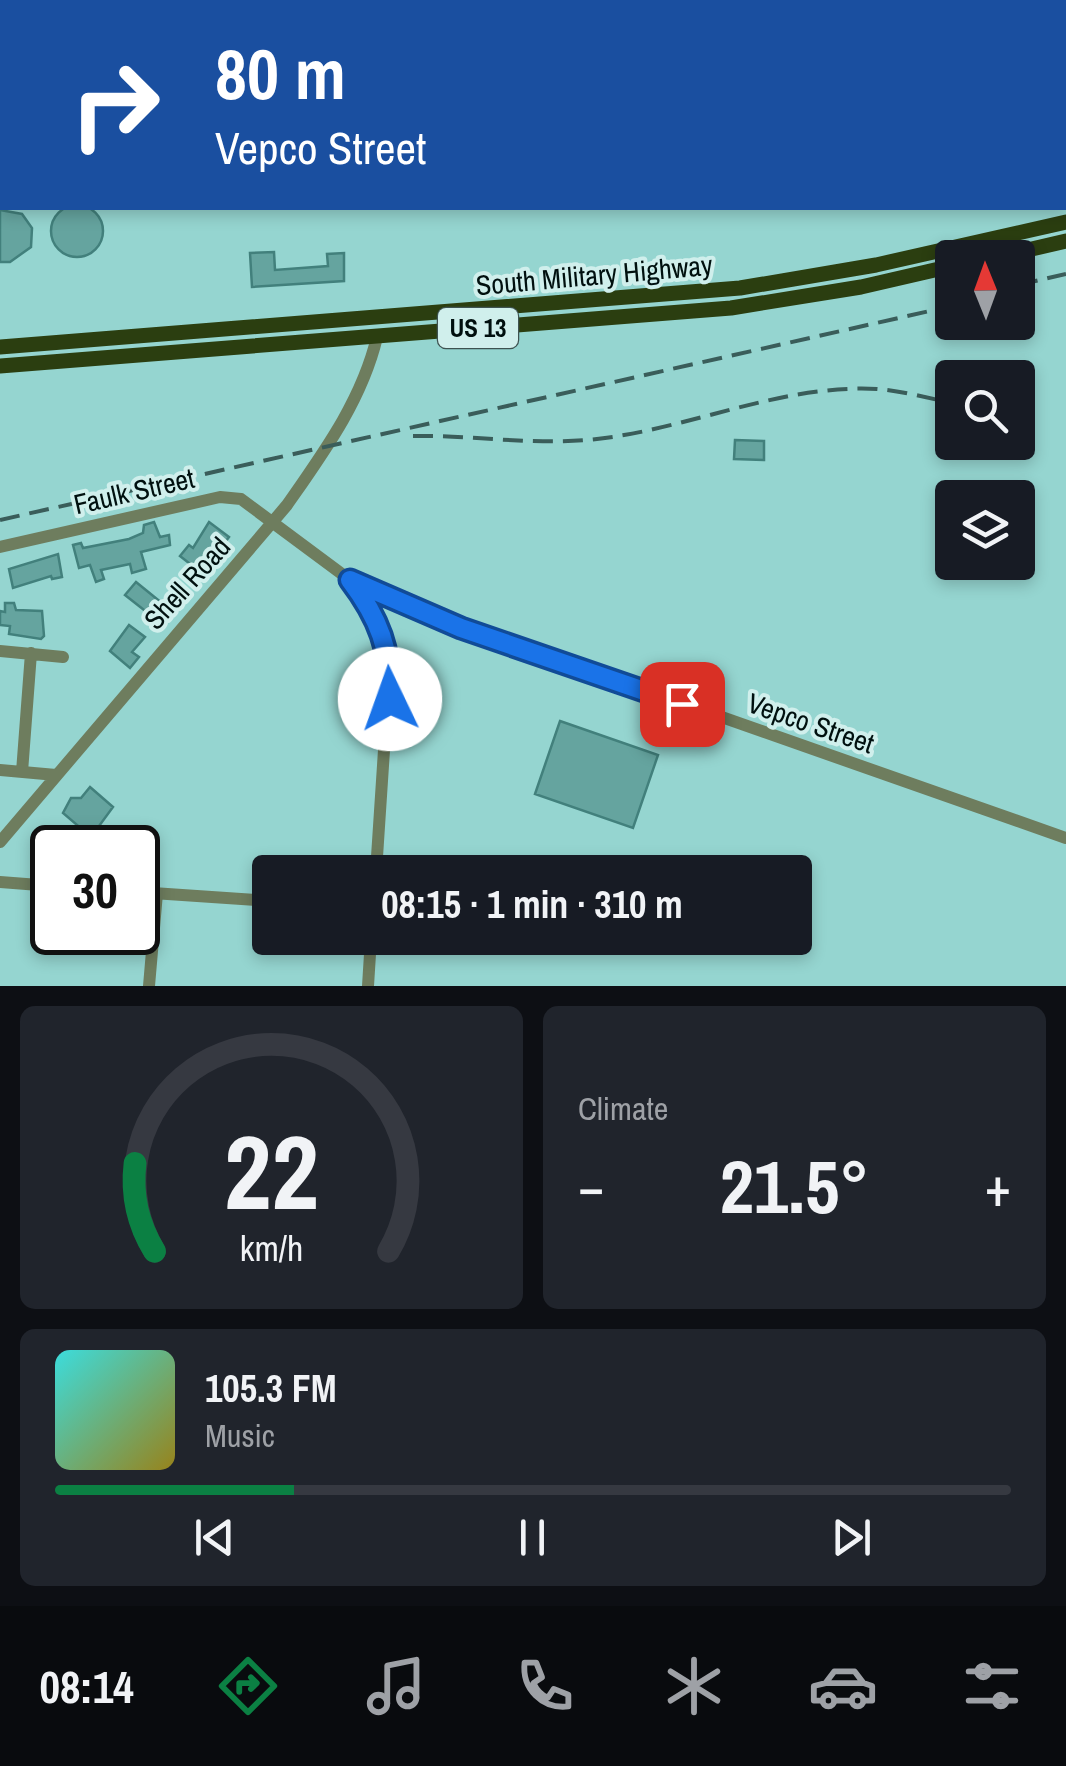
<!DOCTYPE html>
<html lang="en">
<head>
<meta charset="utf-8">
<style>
  :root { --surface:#171b24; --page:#20242c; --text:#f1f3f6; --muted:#9ea1a6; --line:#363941; --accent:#0b8043 }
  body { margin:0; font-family:"Archivo Narrow",sans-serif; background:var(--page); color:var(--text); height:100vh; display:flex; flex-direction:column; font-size:38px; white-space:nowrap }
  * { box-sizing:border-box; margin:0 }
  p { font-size:32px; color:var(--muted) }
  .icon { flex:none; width:55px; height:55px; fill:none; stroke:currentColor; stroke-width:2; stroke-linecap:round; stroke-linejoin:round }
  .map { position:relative; height:986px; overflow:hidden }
  .sheet { display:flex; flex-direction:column; gap:20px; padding:20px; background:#0d0f14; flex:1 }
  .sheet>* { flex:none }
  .top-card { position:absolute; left:0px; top:0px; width:1068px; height:210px; box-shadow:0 5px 15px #0003; background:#1a4fa0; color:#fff; overflow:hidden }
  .needle { width:65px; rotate:359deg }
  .controls { position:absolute; left:935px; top:240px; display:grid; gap:20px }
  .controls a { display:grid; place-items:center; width:100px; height:100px; border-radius:10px; background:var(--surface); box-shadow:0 5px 15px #0003; font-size:50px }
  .speed { position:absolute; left:30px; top:825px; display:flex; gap:20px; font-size:50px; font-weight:700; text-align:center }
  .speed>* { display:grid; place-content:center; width:130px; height:130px; border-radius:50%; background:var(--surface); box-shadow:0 5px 15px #0003; line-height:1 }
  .speed .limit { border:5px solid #111; border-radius:15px; background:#fff; color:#111 }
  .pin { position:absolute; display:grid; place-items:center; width:85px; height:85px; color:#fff; margin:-42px; border-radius:20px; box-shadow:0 5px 15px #0006 }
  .me { position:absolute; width:110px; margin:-55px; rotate:357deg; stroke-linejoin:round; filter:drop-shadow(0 0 8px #0008) }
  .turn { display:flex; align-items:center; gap:35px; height:210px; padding:0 50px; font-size:45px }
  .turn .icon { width:130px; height:130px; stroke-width:2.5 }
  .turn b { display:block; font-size:70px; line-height:85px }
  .big { font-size:75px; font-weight:700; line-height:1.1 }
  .sheet .widget { flex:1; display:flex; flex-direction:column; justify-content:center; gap:15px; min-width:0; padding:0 35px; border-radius:15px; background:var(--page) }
  .sheet .dial { align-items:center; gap:0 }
  .dial svg { height:260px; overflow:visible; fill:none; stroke:var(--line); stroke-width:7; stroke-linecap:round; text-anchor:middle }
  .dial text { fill:var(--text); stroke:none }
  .song { display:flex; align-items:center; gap:30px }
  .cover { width:120px; height:120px; border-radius:15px; background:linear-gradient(135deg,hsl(180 70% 55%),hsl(50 70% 35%)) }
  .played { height:10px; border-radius:5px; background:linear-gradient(90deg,var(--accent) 25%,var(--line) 25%) }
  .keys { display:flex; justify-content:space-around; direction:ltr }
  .heat { display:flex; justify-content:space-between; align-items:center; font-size:55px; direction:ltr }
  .sheet .tiles { flex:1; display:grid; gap:20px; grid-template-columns:1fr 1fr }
  .widget:last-child { grid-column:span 2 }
  .trip { position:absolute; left:252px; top:855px; width:560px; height:100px; border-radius:10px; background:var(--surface); box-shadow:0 5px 15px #0003; font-weight:700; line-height:100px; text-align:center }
  .tab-bar { display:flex; height:160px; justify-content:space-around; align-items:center; background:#090b0e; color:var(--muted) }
  .tab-bar .icon { width:70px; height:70px }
  .tab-bar .active { color:var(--accent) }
  .tab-bar b { font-size:45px; color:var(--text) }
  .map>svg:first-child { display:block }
</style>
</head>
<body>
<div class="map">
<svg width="1066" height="986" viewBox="0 0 1066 986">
  <rect width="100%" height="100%" fill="#95d5d0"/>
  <path fill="#65a49f" stroke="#42807c" stroke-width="2.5" d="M51 231a26 26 0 1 1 52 0a26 26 0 1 1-52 0Z
    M0,210L22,214L32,228L31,247L10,262H0Z
    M274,252L275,270L328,266L327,254L344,253V281L252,287L250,253Z
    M735,440L764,441V460L734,459Z
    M154,522L160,537L169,535L170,545L141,552L146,569L132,573L130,564L101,570L104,579L96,582L90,565L79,568L73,545L81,543L83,548L129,539L143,533L144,525Z
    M209,522L229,537L220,549L215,545L199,571L180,556L189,545L193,548Z
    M58,554L62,577L52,579L51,576L13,588L9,569Z
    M136,582L168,608L158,621L125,595Z
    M5,603H14L16,610L42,611L44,636L41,639L9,634L10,626L0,625V611L5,612Z
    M129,625L145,637L132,652L139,657L130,668L110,651Z
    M560,721L658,755L633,828L535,794Z
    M90,787L113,807L91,837L63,813L71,798H81Z"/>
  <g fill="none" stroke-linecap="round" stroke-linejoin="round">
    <path stroke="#6e7d5e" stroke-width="12" d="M0,547L220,497L241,499L350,580L417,610L1066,838
      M351,581L377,620L390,659L376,872
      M0,651L63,657
      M0,770L56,775
      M22,772L31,653
      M0,842L287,505C324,452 362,400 377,337
      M0,882L52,886
      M138,892L270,901
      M149,986L157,893
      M368,986L371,938"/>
    <path stroke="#2b3e10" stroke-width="15" d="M993,258L1066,241
      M0,347L740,288L876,265L1066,222
      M0,366L731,308L861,287L952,266"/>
    <path stroke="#3a5d5a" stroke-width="4" stroke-dasharray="20 10" stroke-linecap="butt" d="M1018,285L1066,274
      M413,436C477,435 542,447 605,438C696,426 784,384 877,389C902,391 928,398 952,403
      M0,520L952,306"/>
  </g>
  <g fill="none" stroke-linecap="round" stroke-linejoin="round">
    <defs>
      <path id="route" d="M390,699C391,650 379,618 350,580L461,628L682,704"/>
    </defs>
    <use href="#route" stroke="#114b97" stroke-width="25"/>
    <use href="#route" stroke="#1a73e8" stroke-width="18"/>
  </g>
  <g text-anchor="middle" stroke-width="8" stroke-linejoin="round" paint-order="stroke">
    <rect fill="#d0efec" stroke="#3e5351" stroke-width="2.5" x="438" y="308" width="80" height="40" rx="8"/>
    <g font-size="25" font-weight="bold" fill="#00100f">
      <text x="478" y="337">US 13</text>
    </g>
    <g font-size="28" fill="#00100f" stroke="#d0efec">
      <text transform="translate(594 275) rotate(-5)" y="10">South Military Highway</text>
      <text transform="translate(134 491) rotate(-13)" y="10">Faulk Street</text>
      <text transform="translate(187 583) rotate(-48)" y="10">Shell Road</text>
      <text transform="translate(811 723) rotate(19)" y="10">Vepco Street</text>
    </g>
  </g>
</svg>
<div class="controls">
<a><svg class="needle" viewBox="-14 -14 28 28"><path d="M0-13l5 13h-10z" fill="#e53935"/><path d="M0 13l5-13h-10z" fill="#9ea1a6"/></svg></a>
<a><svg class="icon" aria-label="search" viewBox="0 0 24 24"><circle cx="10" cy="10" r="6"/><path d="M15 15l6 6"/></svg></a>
<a><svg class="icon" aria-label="layers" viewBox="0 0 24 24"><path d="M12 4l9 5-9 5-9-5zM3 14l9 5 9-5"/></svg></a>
</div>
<div class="speed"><div class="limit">30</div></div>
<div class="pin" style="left:682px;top:704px;background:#d93025"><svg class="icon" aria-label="arrive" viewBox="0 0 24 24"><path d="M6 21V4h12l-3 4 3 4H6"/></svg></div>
<svg class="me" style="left:390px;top:699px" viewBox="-20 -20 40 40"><circle r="19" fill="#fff"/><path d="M0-13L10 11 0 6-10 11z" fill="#1a73e8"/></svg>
<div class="trip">08:15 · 1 min · 310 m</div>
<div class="top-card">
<div class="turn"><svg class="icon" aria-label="right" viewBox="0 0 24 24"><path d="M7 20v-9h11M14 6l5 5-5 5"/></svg><div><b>80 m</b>Vepco Street</div></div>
</div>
</div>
<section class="sheet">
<div class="tiles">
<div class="widget dial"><svg viewBox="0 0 100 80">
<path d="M14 69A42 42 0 1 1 86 69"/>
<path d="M14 69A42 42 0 0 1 8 42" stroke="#0b8043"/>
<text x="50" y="56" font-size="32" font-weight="700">22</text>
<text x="50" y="72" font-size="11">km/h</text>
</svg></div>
<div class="widget"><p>Climate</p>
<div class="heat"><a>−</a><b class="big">21.5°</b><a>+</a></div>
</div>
<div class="widget">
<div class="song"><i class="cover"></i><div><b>105.3 FM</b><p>Music</p></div></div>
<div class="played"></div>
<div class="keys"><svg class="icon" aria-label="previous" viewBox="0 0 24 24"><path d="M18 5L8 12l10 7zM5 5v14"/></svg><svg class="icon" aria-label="pause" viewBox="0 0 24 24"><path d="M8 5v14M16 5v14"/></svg><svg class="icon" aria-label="next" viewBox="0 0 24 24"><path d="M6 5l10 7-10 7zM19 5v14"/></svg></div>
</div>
</div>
</section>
<nav class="tab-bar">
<b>08:14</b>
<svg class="icon active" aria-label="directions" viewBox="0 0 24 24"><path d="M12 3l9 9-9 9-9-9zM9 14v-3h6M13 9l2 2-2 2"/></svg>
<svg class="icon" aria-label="music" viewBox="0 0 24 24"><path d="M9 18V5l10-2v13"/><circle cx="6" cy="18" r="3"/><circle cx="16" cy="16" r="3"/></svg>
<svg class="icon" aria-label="phone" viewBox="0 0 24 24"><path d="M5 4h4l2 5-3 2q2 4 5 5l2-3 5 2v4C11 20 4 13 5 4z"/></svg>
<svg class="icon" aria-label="climate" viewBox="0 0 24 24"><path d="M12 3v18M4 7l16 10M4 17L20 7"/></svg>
<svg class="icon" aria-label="car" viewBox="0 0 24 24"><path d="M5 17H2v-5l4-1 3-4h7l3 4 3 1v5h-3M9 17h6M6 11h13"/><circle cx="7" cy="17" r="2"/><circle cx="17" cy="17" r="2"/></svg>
<svg class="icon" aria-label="filters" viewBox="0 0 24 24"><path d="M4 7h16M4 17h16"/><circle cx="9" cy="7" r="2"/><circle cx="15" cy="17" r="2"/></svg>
</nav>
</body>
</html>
